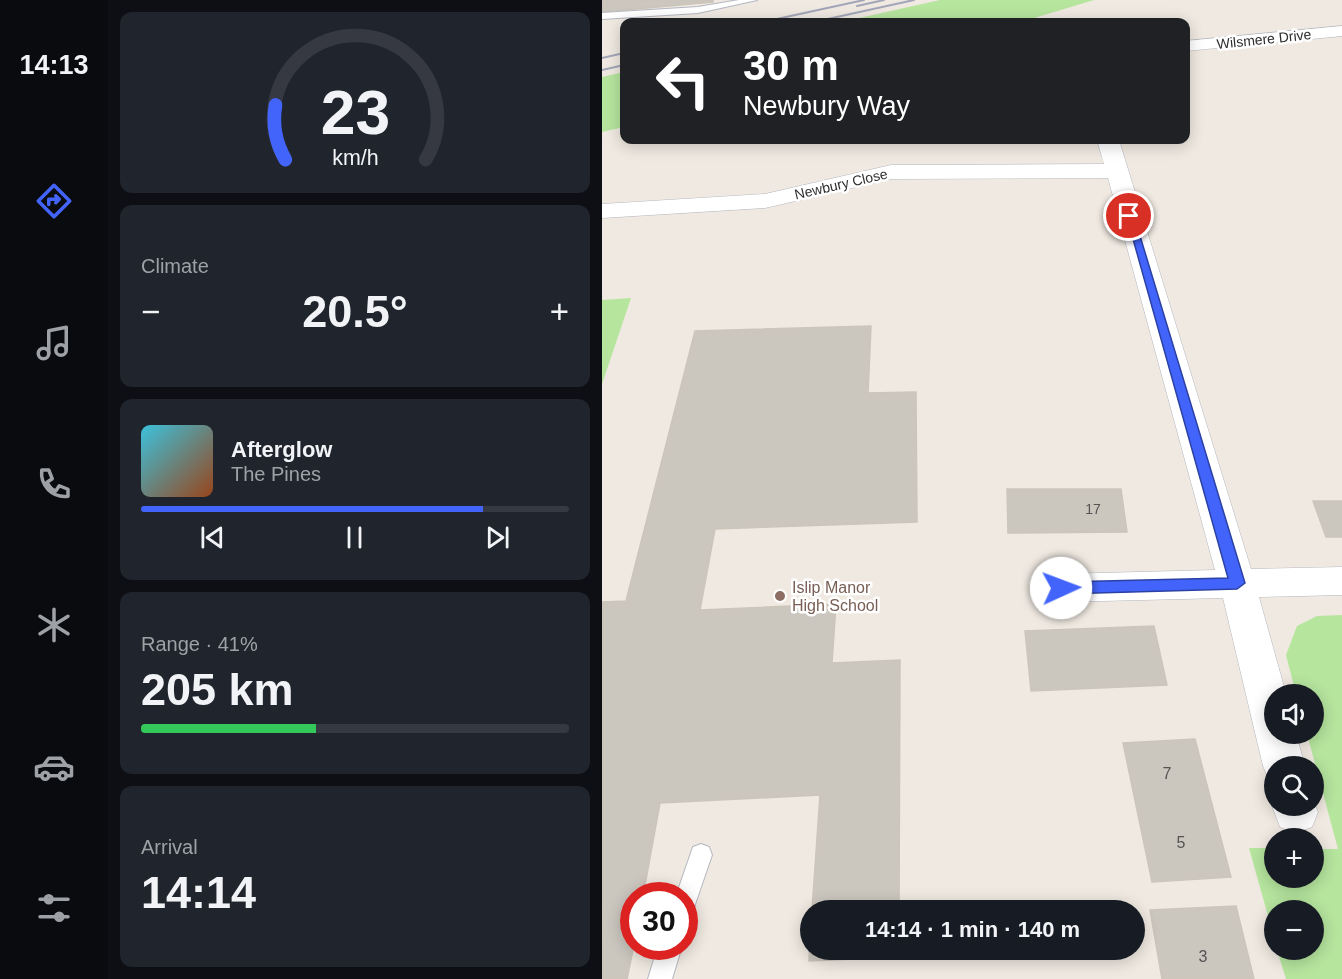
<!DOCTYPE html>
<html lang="en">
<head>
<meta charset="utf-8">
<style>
  :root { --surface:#171b24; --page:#20242c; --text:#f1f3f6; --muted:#9ea1a6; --line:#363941; --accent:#4264fb }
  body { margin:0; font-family:Helvetica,sans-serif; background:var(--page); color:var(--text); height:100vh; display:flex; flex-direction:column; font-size:22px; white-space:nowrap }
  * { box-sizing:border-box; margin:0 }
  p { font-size:20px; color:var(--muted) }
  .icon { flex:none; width:33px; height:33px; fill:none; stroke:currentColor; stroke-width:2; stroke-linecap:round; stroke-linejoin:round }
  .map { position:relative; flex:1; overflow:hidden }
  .details { display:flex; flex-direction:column; gap:12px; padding:12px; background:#0d0f14; width:494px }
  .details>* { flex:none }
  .banner { position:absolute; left:18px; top:18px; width:570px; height:126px; border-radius:12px; box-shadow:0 3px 15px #0003; background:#202124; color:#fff; overflow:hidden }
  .tools { position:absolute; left:662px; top:684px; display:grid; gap:12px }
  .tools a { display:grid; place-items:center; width:60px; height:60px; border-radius:50%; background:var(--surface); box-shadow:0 3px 15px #0003; font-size:30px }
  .speed { position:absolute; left:18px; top:882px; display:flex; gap:12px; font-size:30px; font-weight:700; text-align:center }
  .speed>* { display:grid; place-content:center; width:78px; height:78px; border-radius:50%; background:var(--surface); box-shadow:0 3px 15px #0003; line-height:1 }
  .speed .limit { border:9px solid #d22; background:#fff; color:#111 }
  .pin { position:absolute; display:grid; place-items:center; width:51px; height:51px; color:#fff; margin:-26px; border:3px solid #fff; border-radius:50%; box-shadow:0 2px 6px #0007 }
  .me { position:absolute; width:66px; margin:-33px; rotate:88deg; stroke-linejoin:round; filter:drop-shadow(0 0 4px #0008) }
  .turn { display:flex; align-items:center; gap:21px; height:126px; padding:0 24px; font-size:27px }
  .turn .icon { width:78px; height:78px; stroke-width:2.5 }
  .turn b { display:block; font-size:42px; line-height:51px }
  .big { font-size:45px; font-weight:600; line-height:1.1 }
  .details .widget { flex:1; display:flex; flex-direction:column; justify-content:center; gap:9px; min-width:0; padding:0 21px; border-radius:12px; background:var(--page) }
  .details .dial { align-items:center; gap:0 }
  .dial svg { height:156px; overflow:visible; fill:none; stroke:var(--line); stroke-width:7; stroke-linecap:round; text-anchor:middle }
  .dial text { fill:var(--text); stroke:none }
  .song { display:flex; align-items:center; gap:18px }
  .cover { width:72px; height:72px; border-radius:9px; background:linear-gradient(135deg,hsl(190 70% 55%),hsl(20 70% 35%)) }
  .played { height:6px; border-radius:3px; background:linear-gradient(90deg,var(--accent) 80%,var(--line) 80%) }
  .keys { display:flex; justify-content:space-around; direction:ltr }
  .heat { display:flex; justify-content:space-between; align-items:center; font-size:33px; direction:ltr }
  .charge { height:9px; border-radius:4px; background:linear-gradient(90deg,#34c759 41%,var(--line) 0) }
  .trip { position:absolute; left:198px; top:900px; width:345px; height:60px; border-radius:30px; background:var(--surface); box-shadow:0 3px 15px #0003; font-weight:600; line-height:60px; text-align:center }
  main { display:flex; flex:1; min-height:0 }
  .tabs { display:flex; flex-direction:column; width:108px; justify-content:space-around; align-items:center; background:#090b0e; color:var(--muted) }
  .tabs .icon { width:42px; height:42px }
  .tabs .on { color:var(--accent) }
  .tabs b { font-size:27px; color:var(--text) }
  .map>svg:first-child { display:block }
</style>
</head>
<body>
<main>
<nav class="tabs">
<b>14:13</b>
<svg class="icon on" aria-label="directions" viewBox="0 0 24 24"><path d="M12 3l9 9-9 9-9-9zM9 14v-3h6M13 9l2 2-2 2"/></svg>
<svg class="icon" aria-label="music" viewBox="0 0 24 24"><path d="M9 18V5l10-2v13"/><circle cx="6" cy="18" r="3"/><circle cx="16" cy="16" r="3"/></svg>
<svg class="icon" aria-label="phone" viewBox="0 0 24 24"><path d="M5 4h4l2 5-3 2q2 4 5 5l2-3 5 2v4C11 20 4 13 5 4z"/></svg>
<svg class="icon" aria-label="climate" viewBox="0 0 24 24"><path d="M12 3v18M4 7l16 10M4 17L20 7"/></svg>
<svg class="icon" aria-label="car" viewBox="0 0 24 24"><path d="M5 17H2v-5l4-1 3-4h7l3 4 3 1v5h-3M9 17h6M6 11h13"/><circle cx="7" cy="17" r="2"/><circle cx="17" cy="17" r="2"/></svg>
<svg class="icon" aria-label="filters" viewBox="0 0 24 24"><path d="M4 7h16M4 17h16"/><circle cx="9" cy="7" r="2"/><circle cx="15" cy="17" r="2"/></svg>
</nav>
<section class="details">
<div class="widget dial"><svg viewBox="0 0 100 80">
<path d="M14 69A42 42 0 1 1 86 69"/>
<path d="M14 69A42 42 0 0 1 9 41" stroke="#4264fb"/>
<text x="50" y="56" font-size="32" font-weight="700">23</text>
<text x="50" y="72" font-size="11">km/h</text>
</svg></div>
<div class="widget"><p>Climate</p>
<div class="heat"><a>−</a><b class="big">20.5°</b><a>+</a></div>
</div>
<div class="widget">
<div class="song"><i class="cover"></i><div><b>Afterglow</b><p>The Pines</p></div></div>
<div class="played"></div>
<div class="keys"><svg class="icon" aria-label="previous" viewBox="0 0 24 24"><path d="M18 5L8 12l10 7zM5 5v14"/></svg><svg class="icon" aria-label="pause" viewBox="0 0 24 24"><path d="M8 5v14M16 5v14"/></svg><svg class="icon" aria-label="next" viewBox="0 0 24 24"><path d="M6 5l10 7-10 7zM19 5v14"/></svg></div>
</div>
<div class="widget"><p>Range · 41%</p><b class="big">205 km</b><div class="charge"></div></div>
<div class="widget"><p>Arrival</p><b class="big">14:14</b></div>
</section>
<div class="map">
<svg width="741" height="979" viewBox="0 0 741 979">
  <rect width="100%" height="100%" fill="#efe9e1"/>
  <path fill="#b6e59e" d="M338,0H492L419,22H239Z
    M22,72V127L0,132V77Z
    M29,298L0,384V300Z
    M740,615V979H684L675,950H711V910H672V937L647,848H672V878H711V849H736L705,734H711V694H694L684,655L695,626L715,616Z"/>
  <path fill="#cbc7bf" stroke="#cbc5ba" stroke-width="1.5" d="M0,0H111V2L0,12Z
    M269,326L266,393L314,392L315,522L113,529L98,610L234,604L230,663L298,660L297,910H210L218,795L58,803L41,896H32V945L25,979H0V602L24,601L93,331Z
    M405,489H519L525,532L406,533Z
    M711,501H741V537H724Z
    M552,626L565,685L429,691L423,631Z
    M593,739L629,877L550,882L521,743Z
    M634,906L652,979H560L548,910Z
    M208,938V950H297V957L207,961Z"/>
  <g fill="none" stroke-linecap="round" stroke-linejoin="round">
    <defs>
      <path id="service" d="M137,0H155L96,13L0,19V13L96,7Z
        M99,844L107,847L110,855L90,913L82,917V896H74L91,847Z
        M56,946H80L70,979H46Z"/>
      <path id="minor" d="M741,26V36L584,51V41Z
        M495,140H517L649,569L741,567V595L657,597L684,694H672V734H694L703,766H672V782L667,780L661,766L621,598L460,602L447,598L442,588L447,578L460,574L613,570L506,178L289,179L163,208L0,218V204L163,194L289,165L502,164Z
        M711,800L716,812L710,827L694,833L678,827L670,806L672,802V806H711Z"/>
    </defs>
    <use href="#service" stroke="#b4b7c1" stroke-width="2"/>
    <use href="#minor" stroke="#b4b7c1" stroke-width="1"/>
    <use href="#service" fill="#fff" fill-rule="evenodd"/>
    <use href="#minor" fill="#fff" fill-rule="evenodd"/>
    <path stroke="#a3a6b8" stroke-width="2" d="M255,6L282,0
      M161,22L262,0
      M212,22L312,0
      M0,58L22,53
      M0,70L22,65"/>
  </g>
  <path fill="#4264fb" stroke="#2b41a3" stroke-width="1.5" d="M524,214L532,216L643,583L635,589L459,594L452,588L459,582L626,578Z"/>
  <circle fill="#8d6e63" stroke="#fff" stroke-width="2" cx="178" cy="596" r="6"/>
  <g text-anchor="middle" stroke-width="5" stroke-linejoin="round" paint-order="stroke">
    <g font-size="14" fill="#2e2e2e" stroke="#fff">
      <text transform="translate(662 39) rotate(-6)" y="5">Wilsmere Drive</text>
      <text transform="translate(239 184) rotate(-13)" y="5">Newbury Close</text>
    </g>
    <g font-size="14" fill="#555452">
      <text x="491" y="514">17</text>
    </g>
    <g font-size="16" fill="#785e54" stroke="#fff" text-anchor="start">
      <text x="190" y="593">Islip Manor<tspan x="190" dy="18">High School</tspan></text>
    </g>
    <g font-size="16" fill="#555452">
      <text x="565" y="779">7</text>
      <text x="579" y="848">5</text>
      <text x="601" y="962">3</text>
    </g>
  </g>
</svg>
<div class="tools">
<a><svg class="icon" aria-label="sound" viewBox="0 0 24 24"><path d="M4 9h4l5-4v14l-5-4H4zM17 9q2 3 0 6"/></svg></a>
<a><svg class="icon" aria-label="search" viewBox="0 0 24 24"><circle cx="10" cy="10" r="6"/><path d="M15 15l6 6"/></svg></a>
<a>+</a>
<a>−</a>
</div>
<div class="speed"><div class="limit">30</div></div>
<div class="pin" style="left:527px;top:216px;background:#d93025"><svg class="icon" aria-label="arrive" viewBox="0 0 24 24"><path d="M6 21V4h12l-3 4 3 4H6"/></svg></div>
<svg class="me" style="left:459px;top:588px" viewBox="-20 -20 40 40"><circle r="19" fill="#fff"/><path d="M0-13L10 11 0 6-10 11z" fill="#4264fb"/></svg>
<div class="trip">14:14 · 1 min · 140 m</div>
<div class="banner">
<div class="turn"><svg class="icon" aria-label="left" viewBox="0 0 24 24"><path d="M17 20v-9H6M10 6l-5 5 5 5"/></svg><div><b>30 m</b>Newbury Way</div></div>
</div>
</div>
</main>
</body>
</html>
